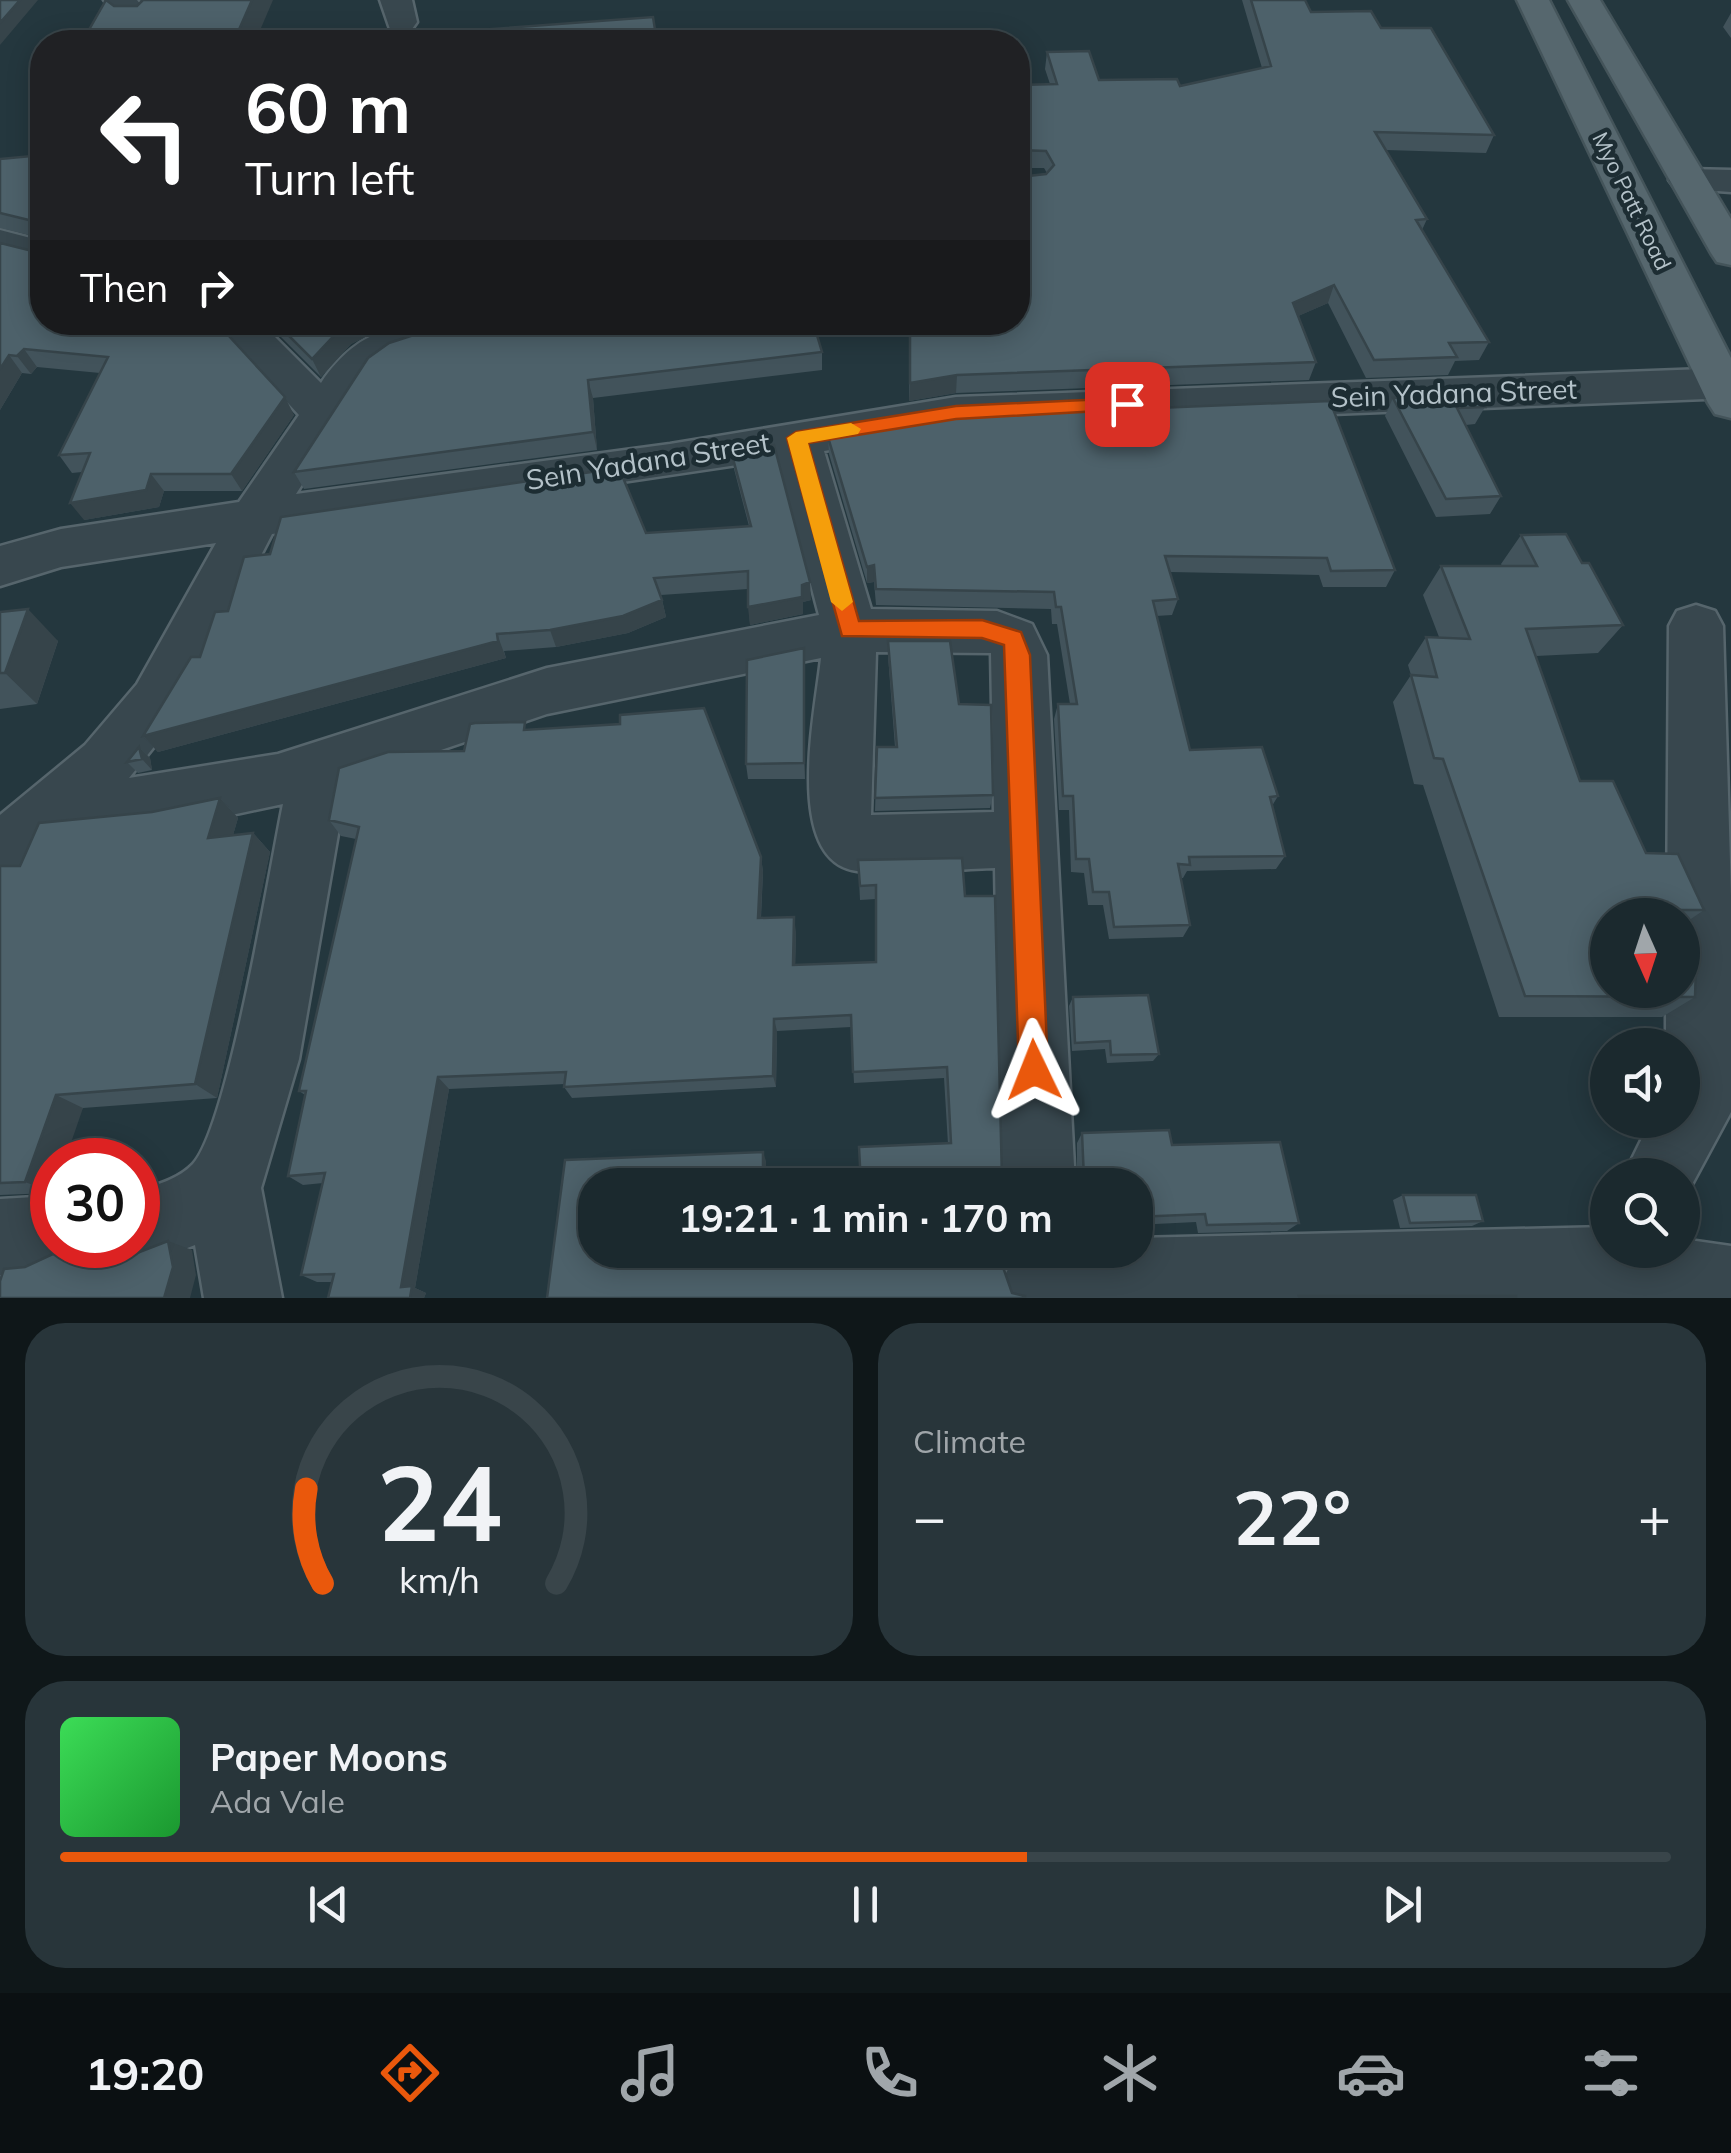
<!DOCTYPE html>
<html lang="en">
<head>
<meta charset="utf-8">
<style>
  :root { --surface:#1b292e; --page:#28353a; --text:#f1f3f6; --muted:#a0a6aa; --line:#39454a; --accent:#ea580c }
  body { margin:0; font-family:Mulish,sans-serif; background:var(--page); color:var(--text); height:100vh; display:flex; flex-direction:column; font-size:38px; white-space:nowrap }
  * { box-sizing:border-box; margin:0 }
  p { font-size:32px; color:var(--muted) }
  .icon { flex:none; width:55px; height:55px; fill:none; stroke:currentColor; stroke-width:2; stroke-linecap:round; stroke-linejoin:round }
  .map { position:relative; height:1298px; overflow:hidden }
  .sheet { display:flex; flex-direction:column; gap:25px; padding:25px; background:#0f1719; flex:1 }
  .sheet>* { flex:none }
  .hud { position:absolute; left:30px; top:30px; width:1000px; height:305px; border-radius:40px; box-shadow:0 5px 25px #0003,0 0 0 2px var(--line); background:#202124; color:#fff; overflow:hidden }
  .needle { width:65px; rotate:177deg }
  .buttons { position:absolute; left:1590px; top:898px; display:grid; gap:20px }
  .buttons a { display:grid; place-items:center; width:110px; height:110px; border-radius:50%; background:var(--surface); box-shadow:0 5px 25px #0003,0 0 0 2px var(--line); font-size:50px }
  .speed { position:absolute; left:30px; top:1138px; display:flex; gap:20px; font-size:50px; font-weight:700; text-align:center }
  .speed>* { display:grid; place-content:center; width:130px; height:130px; border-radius:50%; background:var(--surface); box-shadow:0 5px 25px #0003,0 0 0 2px var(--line); line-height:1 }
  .speed .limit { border:15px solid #d22; background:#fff; color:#111 }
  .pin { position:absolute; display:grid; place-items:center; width:85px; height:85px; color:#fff; margin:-42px; border-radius:20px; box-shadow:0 5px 15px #0006 }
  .me { position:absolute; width:110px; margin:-55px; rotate:358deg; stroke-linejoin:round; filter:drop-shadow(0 0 8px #0008) }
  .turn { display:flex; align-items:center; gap:35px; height:210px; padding:0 50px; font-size:45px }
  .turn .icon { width:130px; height:130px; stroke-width:2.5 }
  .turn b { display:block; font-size:70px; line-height:85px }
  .then { display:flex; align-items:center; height:95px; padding:0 50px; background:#0003; gap:20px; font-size:38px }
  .big { font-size:75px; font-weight:700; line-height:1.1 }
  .sheet .widget { flex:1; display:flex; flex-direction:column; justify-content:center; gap:15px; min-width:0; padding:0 35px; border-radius:40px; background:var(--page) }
  .sheet .dial { align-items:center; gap:0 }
  .dial svg { height:260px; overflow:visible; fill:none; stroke:var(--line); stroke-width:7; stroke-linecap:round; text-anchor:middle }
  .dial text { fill:var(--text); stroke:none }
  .song { display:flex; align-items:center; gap:30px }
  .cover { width:120px; height:120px; border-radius:15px; background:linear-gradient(135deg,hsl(130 70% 55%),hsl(130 70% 35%)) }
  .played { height:10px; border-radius:5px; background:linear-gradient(90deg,var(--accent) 60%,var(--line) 60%) }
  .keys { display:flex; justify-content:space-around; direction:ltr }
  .heat { display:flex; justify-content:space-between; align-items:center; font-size:55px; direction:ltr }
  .sheet .tiles { flex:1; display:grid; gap:25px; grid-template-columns:1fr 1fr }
  .widget:last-child { grid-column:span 2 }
  .trip { position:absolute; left:578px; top:1168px; width:575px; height:100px; border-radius:40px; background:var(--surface); box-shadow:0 5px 25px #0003,0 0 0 2px var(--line); font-weight:700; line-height:100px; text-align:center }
  .tab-bar { display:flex; height:160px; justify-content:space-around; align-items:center; background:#0b1012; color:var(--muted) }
  .tab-bar .icon { width:70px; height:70px }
  .tab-bar .active { color:var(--accent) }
  .tab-bar b { font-size:45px; color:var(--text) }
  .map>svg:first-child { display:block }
</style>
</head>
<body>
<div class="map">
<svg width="1731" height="1298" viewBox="0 0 1731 1298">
  <rect width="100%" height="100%" fill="#24373e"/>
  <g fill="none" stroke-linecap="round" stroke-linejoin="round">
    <defs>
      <path id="minor" d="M104,0H137L154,21L149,28H127Z
        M380,0H412L417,22L412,29H390Z
        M1688,169L1731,170V192L1675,188L1669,180L1675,172Z
        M0,230L42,241V266L0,255Z
        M214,322H260L321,383C363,320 411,322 480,322L474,332L395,358L373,373L296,494L670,444L956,397L1731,368V398L956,429L824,451L871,609L997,611L1032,624L1047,655L1075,1185H1001L995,868C951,869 901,877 857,871C782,861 816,709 821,658L547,714L347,782L299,1059L261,1188L282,1298H204L195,1245L138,1267L111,1256L107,1245H138V1191C156,1185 179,1179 193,1164C228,1126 270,868 283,804L171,828L61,839L22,873L0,881V815L85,745L137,684L216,543L61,567L0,586V546L61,529L239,502L299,415ZM778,459L819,615L547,668L278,754L129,778L177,718L272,534ZM876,652L991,653L994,812L871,815Z
        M1696,605L1715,611L1723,626L1731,896V1112L1682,1203V1175H1624L1651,1120H1682V1045H1666V990H1682V915H1667L1669,626L1677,611Z
        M52,1196V1245H86L79,1261L52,1272L0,1275V1199Z
        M1606,1227L1608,1250H1682V1239L1731,1246V1298H1011L1003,1279L1018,1250H1135V1238Z"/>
      <path id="major" d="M1517,0H1549L1731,358V418L1715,414L1708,403Z
        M1568,0H1600L1731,219V265L1717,262L1711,253Z"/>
    </defs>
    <use href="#minor" stroke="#56656c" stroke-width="5"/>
    <use href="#major" stroke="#44545a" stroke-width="5"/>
    <use href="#minor" fill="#38474e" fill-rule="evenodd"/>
    <use href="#major" fill="#56676e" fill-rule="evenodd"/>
  </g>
  <path fill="#42535b" d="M1242,0H1305L1311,12L1381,28L1494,135L1486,153L1386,150L1427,219L1422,230L1489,342L1479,360L1455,361L1448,375L1366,378L1328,303L1298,316L1316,362L1309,380L956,393L909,401L910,322L1018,177L1047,173L1044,168H1018V85L1050,84L1045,69L1047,52L1099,80L1180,86L1262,68Z
    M1731,13V38L1723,27Z
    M0,159L294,415L242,491H164L159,507L84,520L82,472L72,473L59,455L100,373L37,367L31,374L22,373L0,410V243L32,251L33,236L0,228Z
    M266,322H408L389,325L351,344L321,377Z
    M454,322H880L814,326L822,352V370L593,398L597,450L304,489L294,472Z
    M1393,398L1485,407L1475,424L1466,425L1501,496L1490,514L1436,517L1385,416Z
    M828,437L1395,570L1386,587H1323L1319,575L1170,572L1178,599L1172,615L1156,616L1190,750L1278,796L1272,806L1285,856L1276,869L1187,871L1183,878H1181L1190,925L1183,937L1109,939L1103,905H1088L1084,873L1071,872L1069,810H1059L1054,719L1058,704H1070L1057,624H1052L1051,609L876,605L874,582L867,583L829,454Z
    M731,451L811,600L803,602V614L750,625L748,589L661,595L666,617L628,633L556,647L504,651L506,658L158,752L143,736L200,657L228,611L646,533L749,526L734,469Z
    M1521,535L1582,563L1623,625L1598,653L1536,656L1580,781L1646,853L1704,910L1682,925V915H1608L1695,997L1662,1017H1499L1423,785L1414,784L1393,702L1411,675L1408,665L1426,637H1439L1423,595L1441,566H1502L1501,564Z
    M0,612L58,641L37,704L0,709Z
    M888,641L959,704L993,795L990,808L875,811L877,747H895L888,656Z
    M805,665V779H748L746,764Z
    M529,730L761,857L763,872L761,918L796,932L795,965L875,962L876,899L860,900L858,860L965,896L1002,1179H1077V1143L1082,1133L1172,1145L1299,1223L1287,1231L1198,1233L1196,1222L1135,1225V1185H860L948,1144L944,1078L854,1083L851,1027L777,1031L776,1087L572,1098L564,1087L565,1084L449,1089L415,1288L426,1293L424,1298H328L332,1282H317L301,1275L323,1183L303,1185L288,1176L305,1095L299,1091L356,839L341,836L329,820L464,751Z
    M139,747L150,758L152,770L138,773L127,762Z
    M220,798L238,818L233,835L253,833L270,852L217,1098L83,1108L52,1160V1193L0,1195V866H20L152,812Z
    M1073,997L1159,1054L1153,1061L1107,1063L1105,1049L1072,1051L1069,1006Z
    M1403,1195L1483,1221L1472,1226L1400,1228L1393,1200Z"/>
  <path fill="#36444a" d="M20,0H38L0,45V23Z
    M252,0H273L255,42H234V41Z
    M1334,285L1328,303L1287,321L1293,303Z
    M351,322H408L389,325L351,344L321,377L312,359L343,326Z
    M24,349L37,367L31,374L17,356Z
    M9,355L22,373L0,410V369Z
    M957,375L956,393L909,401L910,383Z
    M588,380L593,398L597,450L593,432Z
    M285,397L294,415L242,491L231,474Z
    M151,474L164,491L159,507L84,520L70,503Z
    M874,565V582L867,583V567Z
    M810,582L811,600L803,602V614L750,625L748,607Z
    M662,600L666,617L628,633L556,647L550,630Z
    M28,609L58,641L37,704L5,673Z
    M497,634L506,658L158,752L143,736Z
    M804,648L805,665V779L804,763Z
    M139,747L150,758L152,770L142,759Z
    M220,798L238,818L227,856L208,838Z
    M253,833L270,852L217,1098L195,1084Z
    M761,857L763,872L760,932L758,918Z
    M794,917L796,932L795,978L793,965Z
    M774,1019L777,1031L776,1087L773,1076Z
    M438,1077L449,1089L415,1288L426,1293L424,1298H410L401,1287Z
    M56,1095L83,1108L65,1160H52V1192L25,1182Z
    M763,1152L766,1161V1185H763Z
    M168,1241L192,1250L196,1275L190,1298H164Z"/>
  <path fill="#4d616a" stroke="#36444a" stroke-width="2.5" d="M0,0H20L0,23Z
    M106,0L114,6H137L143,0H252L234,41L211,42H82Z
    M1251,0H1305L1311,12L1371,11L1381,28H1431L1494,135L1375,132L1427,219L1416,220L1489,342L1449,343L1457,357L1374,360L1334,285L1293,303L1316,362L957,375L910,383V322H1018V170V177L1046,174L1054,165L1046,151L1018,150V85L1057,84L1047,52L1089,51L1099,80L1177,79L1180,86L1271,66Z
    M653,17L657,42H383L384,37Z
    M42,155V322H216L285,397L231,474H151L146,490L70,503L90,453L59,455L108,357L24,349L17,356L9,355L0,369V243L32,251L33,221L0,213V159Z
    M275,322H351L343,326L312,359Z
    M454,322H813L822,352L588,380L593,432L294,472L368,358L389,343Z
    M1478,395L1485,407L1457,408L1501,496L1446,499L1393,398Z
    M1330,401L1395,570L1331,571L1327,558L1165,556L1178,599L1153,601L1190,750L1262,747L1278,796L1270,797L1285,856L1189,857L1190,865L1178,864L1190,925L1114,927L1109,892H1093L1089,859H1076L1073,796H1063L1058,704H1077L1061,607H1056L1054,592L876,589L874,565L867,567L828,437L958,416Z
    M774,445L810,582L802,585V597L748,607V571L654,578L662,600L623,616L550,630L497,634L498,641L143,736L191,657H200L215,612L228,611L244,557L270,554L281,517L619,468L646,533L751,526L731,451Z
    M1566,534L1582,563H1589L1623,625L1526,629L1580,781H1613L1646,853L1678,854L1704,910H1671L1673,915H1608V990H1682V936L1696,966L1695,997L1525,996L1443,759L1434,758L1411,675L1437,677L1426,637L1470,639L1441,566H1537L1521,535Z
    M28,609L5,673H0V612Z
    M888,641H950L959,704L991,705L993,795L875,798L877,747H897Z
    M804,648V763L746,764L747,660Z
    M704,708L761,857L758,918L794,917L793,965L876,962V885L860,886L858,860L962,858L965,896H995L1002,1179H1084L1082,1133L1169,1130L1172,1145L1280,1142L1299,1223L1207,1225L1205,1214L1135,1217V1185H861L859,1147L951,1143L947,1067L853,1072L851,1015L774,1019L773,1076L564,1087L566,1072L438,1077L401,1287L412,1286L410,1298H328L334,1274L301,1275L325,1173L288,1176L306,1091H299L359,827L329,820L339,768L388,752L464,751L470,724L475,723L525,722L524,730L620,724V715Z
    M139,747L142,759L127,762Z
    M220,798L208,838L253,833L195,1084L56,1095L25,1182L0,1183V866H20L39,823L152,812Z
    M1148,995L1159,1054L1111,1055L1110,1041L1075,1043L1073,997Z
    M763,1152V1185H595V1250H1015L1004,1270L1012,1293L1025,1296V1298H547L565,1160Z
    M1403,1195H1476L1483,1221L1410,1223Z
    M168,1241L173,1267L164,1298H0V1281L4,1269L25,1267L55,1253L81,1249L114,1262Z
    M1299,1296H1516V1298H1300Z"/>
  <path fill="#ea580c" stroke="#983908" stroke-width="2.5" d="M1127,398L1134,400V409L956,419L808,443L859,621L982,620L1021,632L1030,655L1048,1070L1044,1080L1034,1084L1023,1080L1019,1070L1004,645L982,638L842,636L787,438L796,432L956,406Z"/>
  <path fill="#f59e0b" d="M851,423L861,429L858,434L808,443L853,602L842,611L831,602L787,438L796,432Z"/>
  <g text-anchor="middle" stroke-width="9" stroke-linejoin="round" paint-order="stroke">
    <g font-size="22" fill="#b4c2c9" stroke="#1d2d33">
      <text transform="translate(1632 201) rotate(64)" y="8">Myo Patt Road</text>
    </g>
    <g font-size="28" fill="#b4c2c9" stroke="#1d2d33">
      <text transform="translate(1454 393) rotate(-2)" y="10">Sein Yadana Street</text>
      <text transform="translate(648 461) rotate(-9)" y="10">Sein Yadana Street</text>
    </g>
  </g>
</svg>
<div class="buttons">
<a><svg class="needle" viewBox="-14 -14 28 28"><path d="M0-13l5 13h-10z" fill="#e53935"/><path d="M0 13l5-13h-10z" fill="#a0a6aa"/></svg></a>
<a><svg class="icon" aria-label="sound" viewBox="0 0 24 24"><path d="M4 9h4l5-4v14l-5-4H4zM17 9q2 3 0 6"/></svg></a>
<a><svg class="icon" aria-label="search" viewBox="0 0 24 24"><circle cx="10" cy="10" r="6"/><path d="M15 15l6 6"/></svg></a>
</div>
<div class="speed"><div class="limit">30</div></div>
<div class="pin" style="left:1127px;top:404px;background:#d93025"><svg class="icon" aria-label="arrive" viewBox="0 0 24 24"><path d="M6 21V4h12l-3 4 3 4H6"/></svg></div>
<svg class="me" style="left:1034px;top:1070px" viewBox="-20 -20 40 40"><path d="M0-17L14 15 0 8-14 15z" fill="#ea580c" stroke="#fff" stroke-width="4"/></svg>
<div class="trip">19:21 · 1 min · 170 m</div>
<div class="hud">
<div class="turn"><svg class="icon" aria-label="left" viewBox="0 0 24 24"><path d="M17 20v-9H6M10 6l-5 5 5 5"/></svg><div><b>60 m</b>Turn left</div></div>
<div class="then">Then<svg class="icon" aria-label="right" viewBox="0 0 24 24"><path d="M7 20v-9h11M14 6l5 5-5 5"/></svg></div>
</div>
</div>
<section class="sheet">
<div class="tiles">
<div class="widget dial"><svg viewBox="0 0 100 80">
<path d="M14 69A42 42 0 1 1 86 69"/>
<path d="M14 69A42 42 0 0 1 9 40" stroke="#ea580c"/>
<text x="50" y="56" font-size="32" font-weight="700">24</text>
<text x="50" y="72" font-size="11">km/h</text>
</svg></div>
<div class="widget"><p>Climate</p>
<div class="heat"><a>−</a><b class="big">22°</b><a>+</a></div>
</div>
<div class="widget">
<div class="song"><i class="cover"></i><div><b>Paper Moons</b><p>Ada Vale</p></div></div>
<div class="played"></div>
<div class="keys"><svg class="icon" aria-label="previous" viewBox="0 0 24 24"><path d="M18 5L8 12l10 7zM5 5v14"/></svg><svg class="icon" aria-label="pause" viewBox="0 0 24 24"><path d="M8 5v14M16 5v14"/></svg><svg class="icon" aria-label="next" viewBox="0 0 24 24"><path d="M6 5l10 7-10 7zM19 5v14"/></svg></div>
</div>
</div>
</section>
<nav class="tab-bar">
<b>19:20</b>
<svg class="icon active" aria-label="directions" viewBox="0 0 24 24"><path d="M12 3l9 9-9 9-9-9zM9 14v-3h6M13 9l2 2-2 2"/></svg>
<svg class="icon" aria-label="music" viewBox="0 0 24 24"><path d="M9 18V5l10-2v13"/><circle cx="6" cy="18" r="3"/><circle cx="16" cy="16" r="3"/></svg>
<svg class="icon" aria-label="phone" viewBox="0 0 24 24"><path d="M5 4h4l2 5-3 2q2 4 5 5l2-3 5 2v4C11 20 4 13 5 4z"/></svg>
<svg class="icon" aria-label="climate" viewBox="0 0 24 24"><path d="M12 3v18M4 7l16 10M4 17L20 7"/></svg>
<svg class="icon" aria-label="car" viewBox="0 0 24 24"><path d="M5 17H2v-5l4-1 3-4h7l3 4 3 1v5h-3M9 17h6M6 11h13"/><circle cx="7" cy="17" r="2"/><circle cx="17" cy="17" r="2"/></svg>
<svg class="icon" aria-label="filters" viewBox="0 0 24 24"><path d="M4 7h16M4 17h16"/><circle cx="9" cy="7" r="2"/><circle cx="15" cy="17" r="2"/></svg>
</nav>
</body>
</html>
